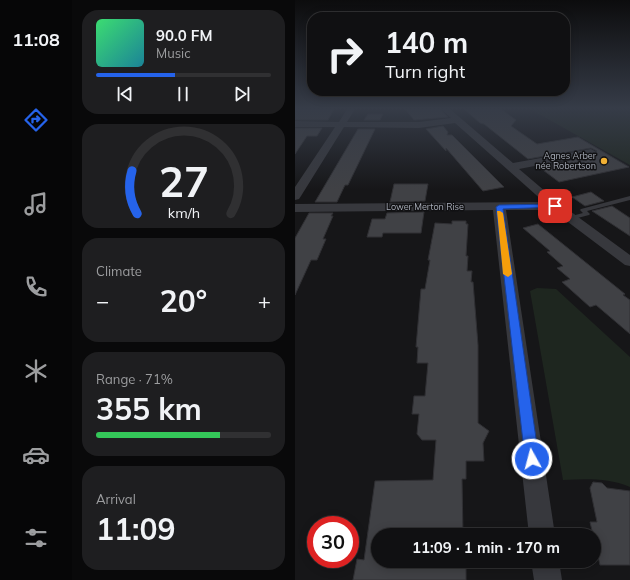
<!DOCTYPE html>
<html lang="en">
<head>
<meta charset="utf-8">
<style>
  :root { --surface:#101012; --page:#1e1e20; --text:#f1f3f6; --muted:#9c9d9f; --line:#303032; --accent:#2563eb }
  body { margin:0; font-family:Mulish,sans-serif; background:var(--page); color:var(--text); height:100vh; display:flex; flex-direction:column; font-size:15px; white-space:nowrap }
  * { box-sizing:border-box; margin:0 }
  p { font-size:13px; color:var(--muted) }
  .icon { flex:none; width:22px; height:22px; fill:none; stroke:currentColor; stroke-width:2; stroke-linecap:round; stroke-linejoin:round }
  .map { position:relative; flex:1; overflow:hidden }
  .details { display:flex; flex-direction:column; gap:10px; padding:10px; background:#09090a; width:223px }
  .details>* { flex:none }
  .banner { position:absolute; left:12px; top:12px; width:263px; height:84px; border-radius:16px; box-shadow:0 2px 10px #0003,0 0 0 1px var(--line); background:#101012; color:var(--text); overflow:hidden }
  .speed { position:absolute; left:12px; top:516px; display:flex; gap:8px; font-size:20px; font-weight:700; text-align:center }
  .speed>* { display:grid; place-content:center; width:52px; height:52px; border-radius:50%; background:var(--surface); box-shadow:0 2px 10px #0003,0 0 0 1px var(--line); line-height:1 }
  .speed .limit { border:6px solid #d22; background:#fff; color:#111 }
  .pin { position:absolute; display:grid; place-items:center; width:34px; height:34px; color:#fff; margin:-17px; border-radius:8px; box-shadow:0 2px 6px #0006 }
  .me { position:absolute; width:44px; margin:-22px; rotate:353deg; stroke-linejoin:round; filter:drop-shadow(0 0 3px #0008) }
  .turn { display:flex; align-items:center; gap:14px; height:84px; padding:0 12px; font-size:18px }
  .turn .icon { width:52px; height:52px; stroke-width:2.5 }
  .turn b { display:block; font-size:28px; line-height:34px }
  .big { font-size:30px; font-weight:700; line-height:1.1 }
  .details .tile { flex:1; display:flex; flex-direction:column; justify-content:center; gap:6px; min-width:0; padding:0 14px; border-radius:16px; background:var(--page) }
  .details .dial { align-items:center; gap:0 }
  .dial svg { height:104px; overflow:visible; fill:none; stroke:var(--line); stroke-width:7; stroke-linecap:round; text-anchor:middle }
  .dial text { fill:var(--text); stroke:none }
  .song { display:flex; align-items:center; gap:12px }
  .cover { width:48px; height:48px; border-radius:6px; background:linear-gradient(135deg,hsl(140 70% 55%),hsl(190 70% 35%)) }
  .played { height:4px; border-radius:2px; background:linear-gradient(90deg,var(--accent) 45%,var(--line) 45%) }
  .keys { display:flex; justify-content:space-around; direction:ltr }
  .heat { display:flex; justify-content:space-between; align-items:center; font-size:22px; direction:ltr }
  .charge { height:6px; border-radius:3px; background:linear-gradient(90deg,#34c759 71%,var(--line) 0) }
  .trip { position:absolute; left:76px; top:528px; width:230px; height:40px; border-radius:20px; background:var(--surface); box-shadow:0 2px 10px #0003,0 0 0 1px var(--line); font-weight:700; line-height:40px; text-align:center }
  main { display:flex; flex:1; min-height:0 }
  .tab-bar { display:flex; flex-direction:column; width:72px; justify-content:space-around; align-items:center; background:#060607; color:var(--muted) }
  .tab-bar .icon { width:28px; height:28px }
  .tab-bar .on { color:var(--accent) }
  .tab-bar b { font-size:18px; color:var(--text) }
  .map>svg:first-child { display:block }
</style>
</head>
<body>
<main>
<nav class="tab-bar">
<b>11:08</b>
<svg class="icon on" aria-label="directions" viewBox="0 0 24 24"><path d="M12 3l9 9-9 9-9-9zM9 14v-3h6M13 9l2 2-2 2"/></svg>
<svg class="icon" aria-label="music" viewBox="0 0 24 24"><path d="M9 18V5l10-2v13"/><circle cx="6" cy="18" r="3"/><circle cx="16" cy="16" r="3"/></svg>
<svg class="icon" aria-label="phone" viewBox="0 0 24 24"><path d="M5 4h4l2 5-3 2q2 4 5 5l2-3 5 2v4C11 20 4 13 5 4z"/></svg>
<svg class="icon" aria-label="climate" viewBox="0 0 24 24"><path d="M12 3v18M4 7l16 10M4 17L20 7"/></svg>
<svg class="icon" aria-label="car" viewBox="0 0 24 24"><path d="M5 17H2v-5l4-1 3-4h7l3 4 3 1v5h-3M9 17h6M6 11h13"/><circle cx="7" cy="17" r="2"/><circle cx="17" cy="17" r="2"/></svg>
<svg class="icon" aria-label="filters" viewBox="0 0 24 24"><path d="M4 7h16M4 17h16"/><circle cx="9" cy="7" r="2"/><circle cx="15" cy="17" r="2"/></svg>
</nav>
<section class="details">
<div class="tile">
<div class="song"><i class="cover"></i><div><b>90.0 FM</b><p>Music</p></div></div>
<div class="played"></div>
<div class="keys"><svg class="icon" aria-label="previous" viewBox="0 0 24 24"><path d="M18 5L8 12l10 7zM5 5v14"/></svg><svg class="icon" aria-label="pause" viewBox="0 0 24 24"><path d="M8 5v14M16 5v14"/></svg><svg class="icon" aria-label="next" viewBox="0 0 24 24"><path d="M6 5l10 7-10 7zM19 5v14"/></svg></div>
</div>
<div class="tile dial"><svg viewBox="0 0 100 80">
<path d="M14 69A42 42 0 1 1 86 69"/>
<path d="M14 69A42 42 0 0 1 10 36" stroke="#2563eb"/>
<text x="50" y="56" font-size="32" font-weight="700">27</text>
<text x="50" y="72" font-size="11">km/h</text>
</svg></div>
<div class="tile"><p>Climate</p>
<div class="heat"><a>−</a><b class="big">20°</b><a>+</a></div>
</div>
<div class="tile"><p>Range · 71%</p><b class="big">355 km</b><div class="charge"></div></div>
<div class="tile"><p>Arrival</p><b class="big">11:09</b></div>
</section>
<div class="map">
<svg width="335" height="580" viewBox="0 0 335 580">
  <rect width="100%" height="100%" fill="#161618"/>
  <path fill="#1e261f" d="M235,109H335V165Z
    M242,288L261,289L335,357V487C313,478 292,479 268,480L235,291Z"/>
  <path fill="#404145" stroke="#303034" d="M0,109H39L33,120H0Z
    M110,109H145L153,117L119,120Z
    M169,109H206L221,120L216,126L242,144L283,137L334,167L264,182L244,167L296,156L302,151L296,148L233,159L189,124L185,123Z
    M73,114H88L85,120H69Z
    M148,126L153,132L152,135H157L209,187L188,191L151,148V151L131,129Z
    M0,128H27L22,136H12L0,154Z
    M63,129H80L53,185H50L42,202H20Z
    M99,184H133L130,201L95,202Z
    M296,192L309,201L290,206L277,197Z
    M317,206L335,218V236L297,211Z
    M129,212L126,233H88L87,237H72L77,219H90L92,213Z
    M14,213H38L36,216H38L28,239H31L22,260H16L0,295V238Z
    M157,221H171V224H173L171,256H173L172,271H177L176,282H178L183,345V423L194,431L188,443L189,461H171V479H167L168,535H83V561H171V580H58L62,559L69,560L80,481L138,480L141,440H127L122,434L124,414H117L119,396H130L133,363H122L123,347H121L126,289H130L135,260H133L140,223L157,224Z
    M243,224L330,294L328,295L335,300V334L301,305L295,307L267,282L275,279L262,268L268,266L252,252L255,251L228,228Z
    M298,482L307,483L312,488L335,491V565H305L295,522H302L295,488Z"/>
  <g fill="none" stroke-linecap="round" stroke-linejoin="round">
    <path fill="#37383d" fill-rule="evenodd" d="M335,196V200L292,211L295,214L294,215L275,220L272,218L273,217L288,213L285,210L286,209Z"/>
    <path fill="#37383d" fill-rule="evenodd" d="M52,109H60L52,122H124L156,118L146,109H155L218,163L296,149L301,152L296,155L224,169L264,203L335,255V266L330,265L257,210H211L260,535H234L198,210L0,212V204L249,202L160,123L124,128L49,127L6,196L4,199L0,200V187L40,127H0V121L44,122Z
      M236,561H264L267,580H239Z"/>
  </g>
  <linearGradient id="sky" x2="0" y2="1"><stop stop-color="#0c0c0d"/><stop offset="0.57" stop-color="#363c48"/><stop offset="1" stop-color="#363c48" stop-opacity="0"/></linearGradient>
  <rect width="335" height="190" fill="url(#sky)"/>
  <path fill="#2563eb" stroke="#184099" d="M260,204H262V207L208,209L244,459L242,463L237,465L232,463L230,459L201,207L204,205Z"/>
  <path fill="#f59e0b" d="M202,211H205L208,213L217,274L213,277L208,274Z"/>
  <circle fill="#f2b134" stroke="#111113" stroke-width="1.5" cx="309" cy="161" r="4"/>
  <g text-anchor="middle" stroke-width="3" stroke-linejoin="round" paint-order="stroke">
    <g font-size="9" fill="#a8adb8" stroke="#111113" text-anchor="end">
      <text x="301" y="159">Agnes Arber<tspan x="301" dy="10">née Robertson</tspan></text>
    </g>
    <g font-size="9" fill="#a8adb8" stroke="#111113">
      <text x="130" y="210">Lower Merton Rise</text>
    </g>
  </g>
</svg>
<div class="speed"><div class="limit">30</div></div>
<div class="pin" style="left:260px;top:206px;background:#d93025"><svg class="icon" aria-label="arrive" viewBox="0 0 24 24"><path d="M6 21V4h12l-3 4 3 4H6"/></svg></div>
<svg class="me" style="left:237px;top:459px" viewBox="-20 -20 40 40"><circle r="17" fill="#2563eb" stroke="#fff" stroke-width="3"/><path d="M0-11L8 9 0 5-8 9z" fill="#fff"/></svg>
<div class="trip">11:09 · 1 min · 170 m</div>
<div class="banner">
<div class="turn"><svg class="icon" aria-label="right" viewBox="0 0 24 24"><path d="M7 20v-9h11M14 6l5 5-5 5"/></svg><div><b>140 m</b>Turn right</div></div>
</div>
</div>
</main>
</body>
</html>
